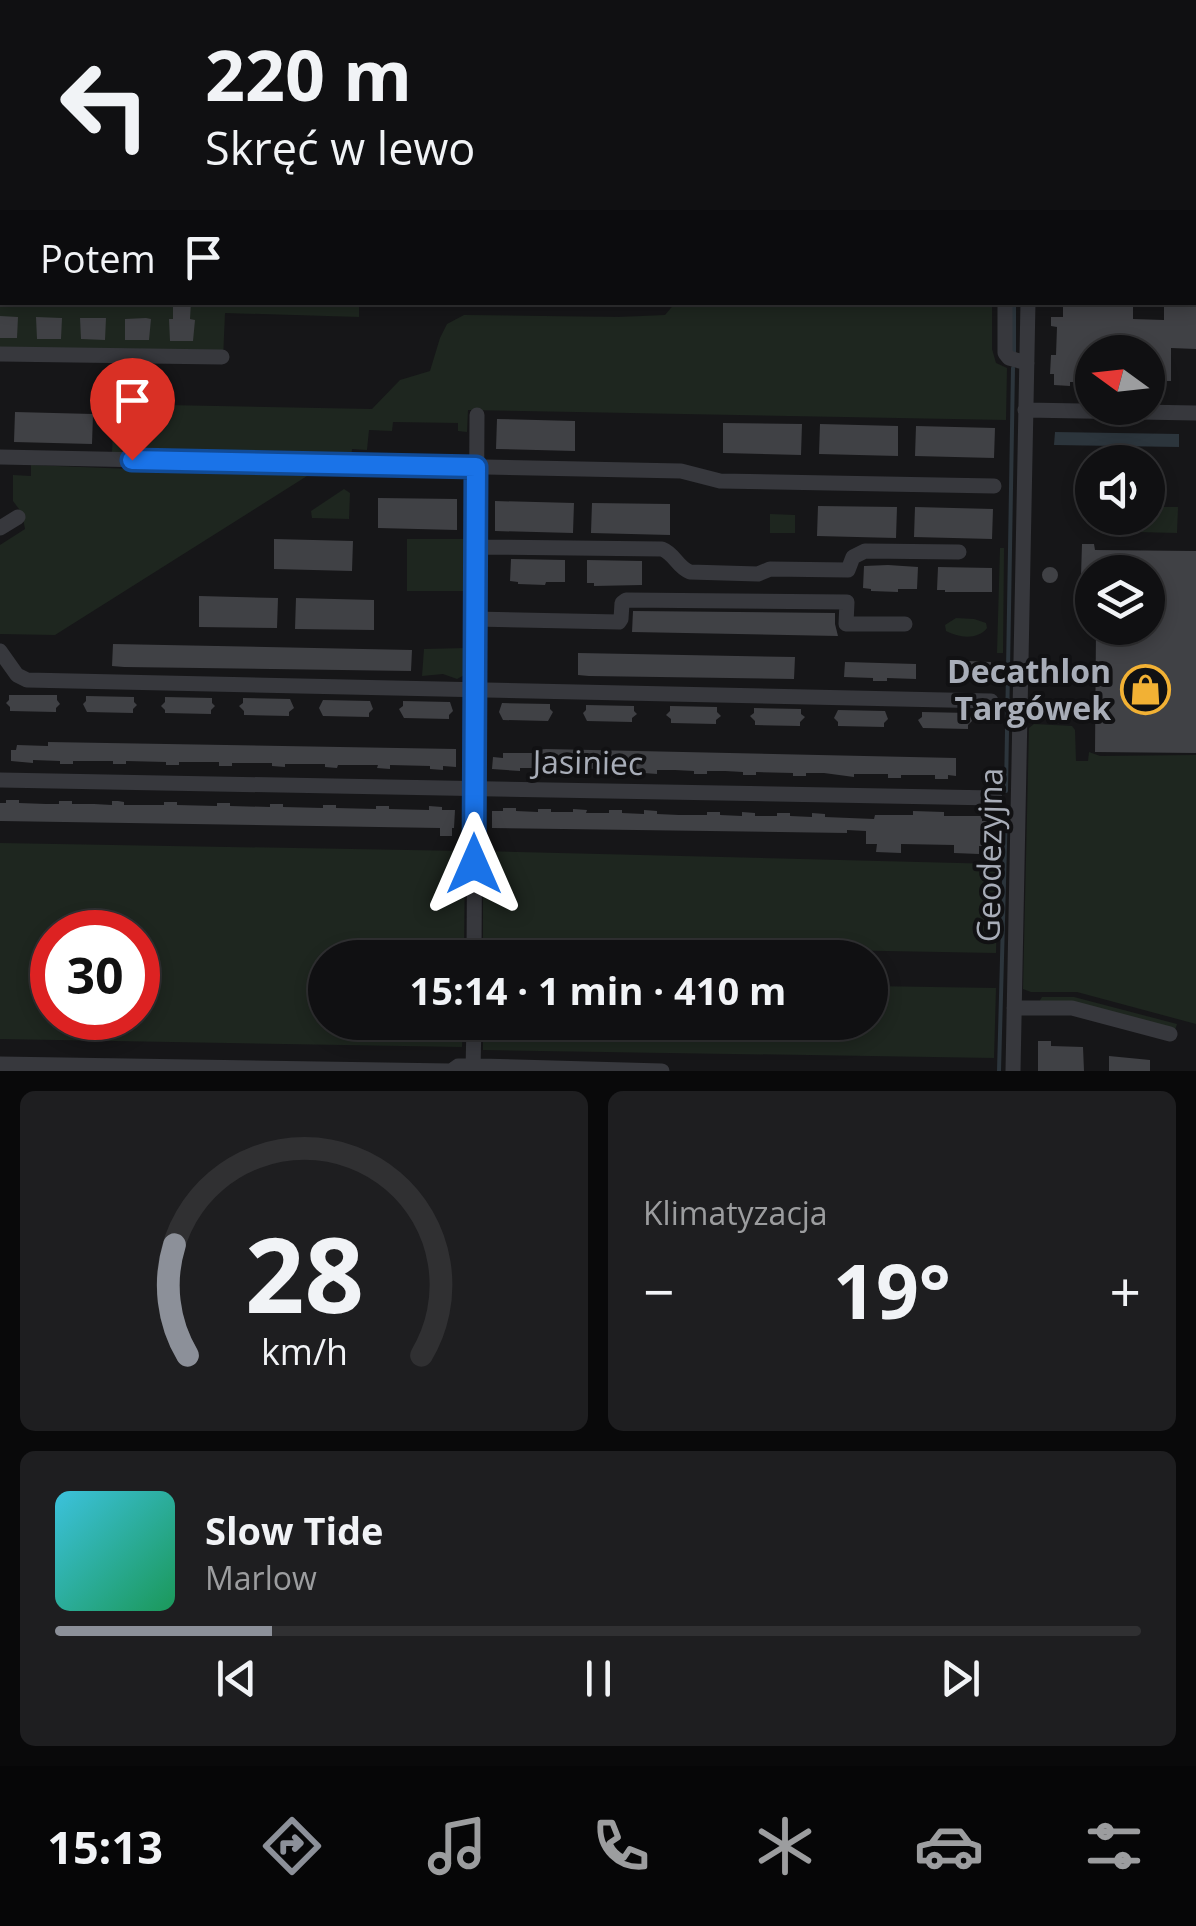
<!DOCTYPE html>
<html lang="pl">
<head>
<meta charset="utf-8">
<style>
  :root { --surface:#101012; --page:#1e1e20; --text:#f1f3f6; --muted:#9c9d9f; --line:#303032; --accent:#8c9099 }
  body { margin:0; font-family:"Open Sans",sans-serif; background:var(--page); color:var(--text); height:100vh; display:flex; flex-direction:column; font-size:38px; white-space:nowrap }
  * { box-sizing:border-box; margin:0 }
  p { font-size:32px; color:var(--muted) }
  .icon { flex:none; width:55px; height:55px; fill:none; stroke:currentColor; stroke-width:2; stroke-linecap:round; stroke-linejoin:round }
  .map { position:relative; height:1071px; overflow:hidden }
  .details { display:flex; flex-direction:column; gap:20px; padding:20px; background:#09090a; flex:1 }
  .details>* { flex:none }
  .top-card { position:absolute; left:0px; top:0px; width:1198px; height:305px; box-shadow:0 5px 15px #0003,0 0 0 2px var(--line); background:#101012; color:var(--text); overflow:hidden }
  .needle { width:65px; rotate:285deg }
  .controls { position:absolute; left:1075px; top:335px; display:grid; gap:20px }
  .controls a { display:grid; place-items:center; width:90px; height:90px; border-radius:50%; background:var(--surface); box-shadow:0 5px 15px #0003,0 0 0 2px var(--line); font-size:50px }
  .speed { position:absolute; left:30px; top:910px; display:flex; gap:20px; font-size:50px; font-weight:700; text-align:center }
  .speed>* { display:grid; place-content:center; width:130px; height:130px; border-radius:50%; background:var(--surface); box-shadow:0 5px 15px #0003,0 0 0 2px var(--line); line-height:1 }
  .speed .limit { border:15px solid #d22; background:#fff; color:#111 }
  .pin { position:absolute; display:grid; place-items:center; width:85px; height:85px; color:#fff; margin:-102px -42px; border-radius:50% 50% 50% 0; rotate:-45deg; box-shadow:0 0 10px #0007 }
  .pin .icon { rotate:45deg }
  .me { position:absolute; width:110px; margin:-55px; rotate:0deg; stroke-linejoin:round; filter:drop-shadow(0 0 8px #0008) }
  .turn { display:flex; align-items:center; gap:35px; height:210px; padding:0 40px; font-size:45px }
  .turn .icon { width:130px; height:130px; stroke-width:2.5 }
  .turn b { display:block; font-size:70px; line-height:85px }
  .then { display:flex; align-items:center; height:95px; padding:0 40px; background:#0003; gap:20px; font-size:38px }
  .big { font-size:75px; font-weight:700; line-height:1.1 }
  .details .tile { flex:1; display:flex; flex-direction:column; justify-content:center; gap:15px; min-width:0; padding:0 35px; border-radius:15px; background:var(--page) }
  .details .dial { align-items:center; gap:0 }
  .dial svg { height:260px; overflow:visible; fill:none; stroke:var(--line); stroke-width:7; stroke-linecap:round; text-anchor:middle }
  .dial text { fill:var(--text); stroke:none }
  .song { display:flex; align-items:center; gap:30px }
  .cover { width:120px; height:120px; border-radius:15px; background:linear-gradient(135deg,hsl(190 70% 55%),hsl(150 70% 35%)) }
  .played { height:10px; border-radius:5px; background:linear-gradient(90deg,var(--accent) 20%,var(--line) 20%) }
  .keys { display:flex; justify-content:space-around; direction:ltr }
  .heat { display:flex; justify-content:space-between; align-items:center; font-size:55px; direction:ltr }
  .details .tiles { flex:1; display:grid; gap:20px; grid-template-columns:1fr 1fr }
  .tile:last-child { grid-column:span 2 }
  .trip { position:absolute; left:308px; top:940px; width:580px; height:100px; border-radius:50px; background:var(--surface); box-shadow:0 5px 15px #0003,0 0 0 2px var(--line); font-weight:700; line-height:100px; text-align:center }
  .dock { display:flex; height:160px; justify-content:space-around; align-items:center; background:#060607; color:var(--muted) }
  .dock .icon { width:70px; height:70px }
  .dock .current { color:var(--accent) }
  .dock b { font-size:45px; color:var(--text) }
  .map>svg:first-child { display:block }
</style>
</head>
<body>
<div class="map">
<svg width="1196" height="1071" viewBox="0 0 1196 1071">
  <rect width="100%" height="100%" fill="#161618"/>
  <path fill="#1e261f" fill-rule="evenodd" d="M0,0H107V2H2V177H0Z
    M472,0H995V2H472Z
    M1082,0H1196V209L1195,2H1082Z
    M0,254H2V302L359,303V317L225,313L223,359L0,357Z
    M676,302L992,303V349L996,363L1007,368L1006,420L468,410L467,432L458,431V423L393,422L392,431L369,430L367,450L352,449L351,459L112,453L114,404L372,409L400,380L430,371L440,338L447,324L464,315L618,317L665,315Z
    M31,465L307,476L55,635L0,634V545L25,529L22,513L13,501V475L31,476Z
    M344,489L350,493L349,519L312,518L311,511Z
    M1148,507H1178L1177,533L1138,532V518H1148Z
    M770,514L795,515V533H770Z
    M407,539H468V591H407Z
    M1000,548H1004L1003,653H997Z
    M956,618L974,619L986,623L987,628C978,640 959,638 946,631L945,625Z
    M466,648V674L457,679L443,674L422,676L424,649Z
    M1034,724L1072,726L1075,730L1076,761H1088L1089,752L1100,756L1196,755V1024L1077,992H1031L1023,989L1029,728Z
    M0,843L465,851L464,957L325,958V1022L463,1023L462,1047L0,1039ZM52,932H138V1018H52Z
    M483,851L998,864L996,953L489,944L488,947L483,946Z
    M870,986L996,988L994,1058L483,1050V1023L870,1022Z
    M1042,997H1074L1177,1024L1175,1030L1039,1002Z"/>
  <path fill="#2c353c" d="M1055,432L1179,434V447L1054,445Z"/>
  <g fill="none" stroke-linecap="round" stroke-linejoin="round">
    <path stroke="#2c353c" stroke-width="4" d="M927,0L983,2
      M1195,203H1196
      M1014,353V302
      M1006,791L1013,368
      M999,1071L1006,808"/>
  </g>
  <path fill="#404145" d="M173,302H191L190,319L195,320L193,341H170L169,319H173Z
    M1063,302H1133V319L1164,320V302H1196V349L1171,348V381H1148V352H1131V347H1096V352H1092V380L1074,379V382H1070V386L1054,385V374H1050L1051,355H1056L1057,327L1051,326V317H1063Z
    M0,316L18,317L17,338H0Z
    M36,317L62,318L61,339H37Z
    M80,318H106L105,340L81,339Z
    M146,318L151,319L149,340H125V319Z
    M15,412L93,414L92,444L14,442Z
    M497,419L575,421V451L496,449Z
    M723,423L802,424L801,455L723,453Z
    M820,424L898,426V456L819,454Z
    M916,426L995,428L994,458L915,456Z
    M378,498L457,499V530L378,528Z
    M495,501L574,503L573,533L495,531Z
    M592,503L670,504V535L591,533Z
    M818,506L897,507L896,538L817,536Z
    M915,507L993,509L992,539L914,537Z
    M274,539L353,541L352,571L274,569Z
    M1082,544H1094L1095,550L1196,551V753L1095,752L1096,628H1148V572H1092V607H1080Z
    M511,559L565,560V582H546L545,585L518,584V582L510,581Z
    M587,560L642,561V585L594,586V583H587Z
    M888,565L918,567L917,589H898V592L871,591V589L863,588L864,566Z
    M1042 575a8 8 0 1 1 16 0a8 8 0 1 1-16 0Z
    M938,567L992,568V592H945V590H937Z
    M199,596L278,598L277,628L199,627Z
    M296,598L374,600V630L295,629Z
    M633,611L835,613V624L838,636L632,632Z
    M113,644L412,650L411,671L124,667L112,666Z
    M578,653L795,657L794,679L589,676L578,675Z
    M968,661L991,662V679H974L973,675H967Z
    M845,662L916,664V679L887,678V681H873V678L844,677Z
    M9,695H57V700L60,704L56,708V712L10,711V707L6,703L9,700Z
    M86,696L134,697V702L137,705L133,709V713L87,712L83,704L86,701Z
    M165,697L212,698V703L215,706L211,710V714L165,713V710L161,706L165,702Z
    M243,698L290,699L294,708L289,712V716L244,715V711L239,706L243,703Z
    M323,700L370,701L373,709L369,713V717L323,716L319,708Z
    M403,701L450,702L453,711L449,715V719L404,718L399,709L403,706Z
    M502,703L550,704V709L553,712L548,721L503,720L499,712Z
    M586,705L634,706V711L637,714L632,718V722L587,721L583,713L586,710Z
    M670,706L717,707V712L721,716L716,720V724L671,723V719L666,715L670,711Z
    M754,708L801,709V714L805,717L800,722V726L755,725V721L750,716L754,713Z
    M838,710L885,711L888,719L884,723V727L838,726V722L834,718Z
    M922,712L969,713L972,721L968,725V729L923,728L918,720L922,717Z
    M48,742L456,749V767L443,766V770L430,769V766L390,765V769L377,768L378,765H338L337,768L325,767V764H285V767L272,766V763H232V766H219V762H179V765H166V762L126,761V764H113V761H73V764H60V761L33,760V763L11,761V750H16L17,745L48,746Z
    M546,749L956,758V776L948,775V779H935V775H901V778H888V774H854V777L824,773H806V776H793V773L756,772V775H743V772L725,771H707V774H694V771L675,770H657V774L644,773V770L608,769V773L595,772V769L558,768V772L545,771V768H520V771L492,769L493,757L503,758V753H536V750Z
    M6,800H19V803L46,804H59V801H72V804H94L112,805V801H118L124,802V805H164V802H177V805L217,806V803H230V806L270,807V804H283V807L323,808V805H336V808L376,809V806H389V809L429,810V806L442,807V810H455L454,828H452V836H440V828L0,821V803H6Z
    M503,808H516V811L538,812V809H551V812H573V809L587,810L586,813H609V810H622V813L644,814V810L657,811V814L679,815H707V812H720V815L742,816V812L755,813V816H777V813H790V816L812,817V813L825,814V817L874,819L875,815H913V811L944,812V816H982V821H990V846H979V854L954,853V845L901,844V853L876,852L877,844H866V831L847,830V833L492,828V811H503Z
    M1038,1041H1051V1046L1083,1047L1084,1071H1038Z
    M1109,1056L1150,1060V1071H1109Z"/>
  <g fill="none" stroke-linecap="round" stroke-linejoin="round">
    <path stroke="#37383d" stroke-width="15" d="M279,2V0
      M423,2V0
      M1002,2V0
      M0,248H2
      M1005,302V353L1009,358L1027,363
      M0,354L222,357
      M1025,410L1196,413
      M0,457L681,471L720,481L994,486
      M0,528L18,517
      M476,547L662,549C675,554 677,567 690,572L758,574L770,569L848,570L853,557L865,551L959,552
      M475,619L619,622L621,619L622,603L626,600L847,602L846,624H905
      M0,651L17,675L27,680L991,701
      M0,780L995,798
      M474,958L477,415
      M1014,1008H1072L1170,1034
      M0,1064L451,1071L458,1066H480L662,1071
      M473,1071L474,1022
      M1013,1071L1028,302"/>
  </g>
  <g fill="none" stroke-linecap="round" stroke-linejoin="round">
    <defs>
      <path id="route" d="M132,460L476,467L474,864"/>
    </defs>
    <use href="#route" stroke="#114b97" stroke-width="25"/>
    <use href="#route" stroke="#1a73e8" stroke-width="18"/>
  </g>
  <defs>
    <symbol id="shop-ring" viewBox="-11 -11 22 22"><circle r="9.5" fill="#111113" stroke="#f2b134" stroke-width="1.5"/><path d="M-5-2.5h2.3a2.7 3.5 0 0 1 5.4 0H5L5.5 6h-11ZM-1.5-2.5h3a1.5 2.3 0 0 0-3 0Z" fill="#f2b134"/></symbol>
  </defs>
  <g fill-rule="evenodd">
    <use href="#shop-ring" x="1118" y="662" width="55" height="55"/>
  </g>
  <g text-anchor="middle" stroke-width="8" stroke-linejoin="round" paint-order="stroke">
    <g font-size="32" font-weight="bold" fill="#a8adb8" stroke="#111113" text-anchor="end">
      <text x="1111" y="683">Decathlon<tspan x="1111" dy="37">Targówek</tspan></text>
    </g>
    <g font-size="32" fill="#a8adb8" stroke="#111113">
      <text transform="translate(588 763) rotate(1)" y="11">Jasiniec</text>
      <text transform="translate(990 855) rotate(-89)" y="11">Geodezyjna</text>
    </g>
  </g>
</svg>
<div class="controls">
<a><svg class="needle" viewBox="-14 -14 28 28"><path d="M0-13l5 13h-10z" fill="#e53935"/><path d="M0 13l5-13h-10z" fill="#9c9d9f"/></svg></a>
<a><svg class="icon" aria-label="sound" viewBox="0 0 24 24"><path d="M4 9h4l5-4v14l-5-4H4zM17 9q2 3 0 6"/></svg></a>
<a><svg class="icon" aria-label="layers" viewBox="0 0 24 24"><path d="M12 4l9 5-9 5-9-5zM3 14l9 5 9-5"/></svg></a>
</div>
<div class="speed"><div class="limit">30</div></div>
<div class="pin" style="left:132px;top:460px;background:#d93025"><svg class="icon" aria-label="arrive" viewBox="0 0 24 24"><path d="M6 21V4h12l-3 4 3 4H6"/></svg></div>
<svg class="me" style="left:474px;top:864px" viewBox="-20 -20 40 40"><path d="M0-17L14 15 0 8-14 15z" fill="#1a73e8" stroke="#fff" stroke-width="4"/></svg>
<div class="trip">15:14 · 1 min · 410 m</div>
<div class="top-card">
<div class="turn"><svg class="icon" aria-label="left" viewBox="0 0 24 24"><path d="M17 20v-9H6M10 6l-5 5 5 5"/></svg><div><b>220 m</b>Skręć w lewo</div></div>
<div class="then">Potem<svg class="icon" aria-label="arrive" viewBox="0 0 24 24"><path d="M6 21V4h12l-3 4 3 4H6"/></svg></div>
</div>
</div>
<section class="details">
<div class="tiles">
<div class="tile dial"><svg viewBox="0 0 100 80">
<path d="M14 69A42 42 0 1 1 86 69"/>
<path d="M14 69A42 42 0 0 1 10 35" stroke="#8c9099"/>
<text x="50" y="56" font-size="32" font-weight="700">28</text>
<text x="50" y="72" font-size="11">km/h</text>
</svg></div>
<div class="tile"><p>Klimatyzacja</p>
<div class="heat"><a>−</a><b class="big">19°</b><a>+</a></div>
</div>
<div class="tile">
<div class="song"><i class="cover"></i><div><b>Slow Tide</b><p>Marlow</p></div></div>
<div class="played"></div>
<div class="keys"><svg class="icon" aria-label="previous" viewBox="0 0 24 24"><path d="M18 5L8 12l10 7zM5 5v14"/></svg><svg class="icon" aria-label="pause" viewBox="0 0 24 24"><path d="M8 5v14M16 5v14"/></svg><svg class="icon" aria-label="next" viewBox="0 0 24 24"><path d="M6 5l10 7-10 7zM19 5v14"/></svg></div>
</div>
</div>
</section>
<nav class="dock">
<b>15:13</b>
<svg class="icon current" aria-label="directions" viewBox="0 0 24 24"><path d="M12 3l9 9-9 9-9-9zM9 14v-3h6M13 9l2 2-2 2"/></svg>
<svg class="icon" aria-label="music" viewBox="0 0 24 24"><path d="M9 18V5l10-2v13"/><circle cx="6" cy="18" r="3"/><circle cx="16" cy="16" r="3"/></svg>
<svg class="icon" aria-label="phone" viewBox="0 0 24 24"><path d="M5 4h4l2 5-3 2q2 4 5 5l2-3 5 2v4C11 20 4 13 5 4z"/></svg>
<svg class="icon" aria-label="climate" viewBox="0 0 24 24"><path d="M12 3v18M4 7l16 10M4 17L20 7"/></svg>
<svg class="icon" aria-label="car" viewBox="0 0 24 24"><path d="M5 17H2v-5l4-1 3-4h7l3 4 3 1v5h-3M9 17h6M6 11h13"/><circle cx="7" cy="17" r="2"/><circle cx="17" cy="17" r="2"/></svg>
<svg class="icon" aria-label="filters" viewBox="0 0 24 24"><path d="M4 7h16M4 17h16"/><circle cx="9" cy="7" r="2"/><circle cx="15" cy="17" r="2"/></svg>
</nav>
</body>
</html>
